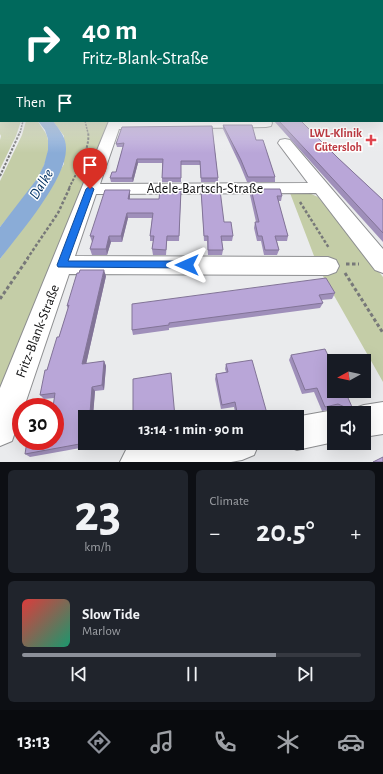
<!DOCTYPE html>
<html lang="en">
<head>
<meta charset="utf-8">
<style>
  :root { --surface:#171b24; --page:#20242c; --text:#f1f3f6; --muted:#9ea1a6; --line:#363941; --accent:#8c9099 }
  body { margin:0; font-family:"Alegreya Sans",sans-serif; background:var(--page); color:var(--text); height:100vh; display:flex; flex-direction:column; font-size:15px; white-space:nowrap }
  * { box-sizing:border-box; margin:0 }
  p { font-size:13px; color:var(--muted) }
  .icon { flex:none; width:22px; height:22px; fill:none; stroke:currentColor; stroke-width:2; stroke-linecap:round; stroke-linejoin:round }
  .map { position:relative; height:462px; overflow:hidden }
  .details { display:flex; flex-direction:column; gap:8px; padding:8px; background:#0d0f14; flex:1 }
  .details>* { flex:none }
  .banner { position:absolute; left:0px; top:0px; width:383px; height:122px; box-shadow:0 4px 16px #0002; background:#00695c; color:#fff; overflow:hidden }
  .needle { width:26px; rotate:262deg }
  .tools { position:absolute; left:327px; top:354px; display:grid; gap:8px }
  .tools a { display:grid; place-items:center; width:44px; height:44px; border-radius:0px; background:var(--surface); box-shadow:0 4px 16px #0002; font-size:20px }
  .speed { position:absolute; left:12px; top:398px; display:flex; gap:8px; font-size:20px; font-weight:700; text-align:center }
  .speed>* { display:grid; place-content:center; width:52px; height:52px; border-radius:50%; background:var(--surface); box-shadow:0 4px 16px #0002; line-height:1 }
  .speed .limit { border:6px solid #d22; background:#fff; color:#111 }
  .pin { position:absolute; display:grid; place-items:center; width:34px; height:34px; color:#fff; margin:-41px -17px; border-radius:50% 50% 50% 0; rotate:-45deg; box-shadow:0 0 4px #0007 }
  .pin .icon { rotate:45deg }
  .me { position:absolute; width:44px; margin:-22px; rotate:270deg; stroke-linejoin:round; filter:drop-shadow(0 0 3px #0008) }
  .turn { display:flex; align-items:center; gap:14px; height:84px; padding:0 16px; font-size:18px }
  .turn .icon { width:52px; height:52px; stroke-width:2.5 }
  .turn b { display:block; font-size:28px; line-height:34px }
  .then { display:flex; align-items:center; height:38px; padding:0 16px; background:#0003; gap:8px; font-size:15px }
  .big { font-size:30px; font-weight:700; line-height:1.1 }
  .details .widget { flex:1; display:flex; flex-direction:column; justify-content:center; gap:6px; min-width:0; padding:0 14px; border-radius:6px; background:var(--page) }
  .details .dial { align-items:center; gap:0 }
  .dial b { font-size:52px; line-height:1 }
  .song { display:flex; align-items:center; gap:12px }
  .cover { width:48px; height:48px; border-radius:6px; background:linear-gradient(135deg,hsl(0 70% 55%),hsl(160 70% 35%)) }
  .played { height:4px; border-radius:2px; background:linear-gradient(90deg,var(--accent) 75%,var(--line) 75%) }
  .keys { display:flex; justify-content:space-around; direction:ltr }
  .heat { display:flex; justify-content:space-between; align-items:center; font-size:22px; direction:ltr }
  .details .tiles { flex:1; display:grid; gap:8px; grid-template-columns:1fr 1fr }
  .widget:last-child { grid-column:span 2 }
  .trip { position:absolute; left:78px; top:410px; width:226px; height:40px; border-radius:0px; background:var(--surface); box-shadow:0 4px 16px #0002; font-weight:700; line-height:40px; text-align:center }
  .dock { display:flex; height:64px; justify-content:space-around; align-items:center; background:#090b0e; color:var(--muted) }
  .dock .icon { width:28px; height:28px }
  .dock .selected { color:var(--accent) }
  .dock b { font-size:18px; color:var(--text) }
  .map>svg:first-child { display:block }
</style>
</head>
<body>
<div class="map">
<svg width="383" height="462" viewBox="0 0 383 462">
  <rect width="100%" height="100%" fill="#eaebed"/>
  <path fill="#c4cda7" d="M0,92L1,121H21L16,136L0,169V140L1,136L0,134Z
    M26,121H38C41,128 47,132 48,140C53,169 17,206 0,227V181L22,135Z
    M53,121H112L0,389V259L37,208L64,164V136Z
    M290,193H309L318,197L383,277V382L319,269Z"/>
  <path fill="#8aacd7" d="M38,121H53C59,129 66,137 66,148C67,179 19,234 0,259V227L37,179L44,165L48,150V139L45,130Z"/>
  <g fill="none" stroke-linecap="round" stroke-linejoin="round">
    <defs>
      <path id="street" d="M0,89H1V93H0Z
        M109,121H271L272,123L271,126L266,127L119,129L100,184L308,183L278,143L280,140L285,139L290,140L383,249V273L375,270L316,193L96,194L75,256L328,257L336,260L339,266L336,272L328,275L69,274L24,407H21C21,419 16,429 12,441L0,446V388Z
        M383,402V434L364,437V413H351L352,409L364,405Z
        M334,410L342,413H334V442L297,450L285,445L284,443H297V417H295Z
        M146,443H259L254,455L242,460L231,462H120L126,450Z"/>
    </defs>
    <use href="#street" stroke="#8d8e90" stroke-width="2"/>
    <path stroke="#777879" stroke-width="1.5" stroke-dasharray="2 1" stroke-linecap="butt" d="M85,121L88,133
      M20,133L23,121"/>
    <path stroke="#777879" stroke-width="2" stroke-dasharray="2.5 1.5" stroke-linecap="butt" d="M0,176L20,132
      M69,188C76,174 91,147 88,132"/>
    <path stroke="#777879" stroke-width="2.5" stroke-dasharray="3 2" stroke-linecap="butt" d="M300,202L329,248
      M27,259L58,213L70,187"/>
    <path stroke="#777879" stroke-width="3" stroke-dasharray="3.5 2.5" stroke-linecap="butt" d="M346,264H359
      M345,273L383,333
      M0,299L28,258"/>
    <use href="#street" fill="#fff" fill-rule="evenodd"/>
  </g>
  <path fill="#9f8fba" d="M382,89H383V101L382,100Z
    M274,121H301L338,158L383,200V242Z
    M223,125L256,140L275,177V182H247L240,165L223,129Z
    M212,126L218,178V182H201L200,165H181V182H162V163H138L133,182H111L110,178L116,172L123,147H117L116,144Z
    M251,189L282,196L281,201H278L288,236L287,241H277L279,250L277,255H264L261,241H257L254,228L255,222H256L250,195Z
    M130,190V199H159L181,190L179,241H167L166,255H153L152,249L153,241H150V236L152,218H128L122,242H111L107,255H92L90,249L93,242H92L90,236Z
    M201,190L233,236L232,241H222L223,250L222,255H208L207,241H204Z
    M106,276L86,364L104,361L106,366L104,390L95,391L93,413L98,416V417H85V443H97V445L30,457L25,454L55,441L54,398L44,399L40,395L47,370L59,337L68,309L67,306Z
    M335,293L332,299L321,300L323,303L320,308L169,328V330L133,335L132,330V304Z
    M291,355L352,407L348,411L343,412L334,409L322,411L314,392L302,394L289,360Z
    M226,364L268,417H236L234,407L221,409L215,379L216,374L226,372L225,369Z"/>
  <path fill="#827497" d="M137,159L138,163L133,182L132,178Z
    M130,190V195L129,204L128,199Z
    M127,213L128,218L122,242L121,236Z
    M109,236L111,242L107,255L106,249Z
    M104,270L106,276L85,369L82,364Z
    M104,361L106,366L104,390L102,385Z
    M92,387L95,391L93,417L90,413Z
    M96,412L98,416V417H95Z"/>
  <path fill="#b9a6d8" stroke="#827497" d="M279,121H301L338,158L383,200V233Z
    M223,125H252L256,140H263L275,177H248L241,160Z
    M212,126L218,178H201L200,161H181V178H162L163,159H137L132,178H110L112,172H116L124,143L116,144L122,127Z
    M251,189H280L282,196H277L288,236H275L279,250H265L262,236H258L255,222H259Z
    M105,190H130L128,199H159L160,190H181L179,236H167L166,250L152,249L154,236H150L153,213H127L121,236H109L106,249H90L94,236H90Z
    M201,190H220L224,222H231L233,236H221L223,250H208V236H204Z
    M80,270H104L82,364L104,361L102,385L92,387L90,413L96,412L95,417H85V443L25,454L27,441H55V407H53L55,393L40,395L45,370H47L57,337H59L69,305L67,306L77,273H79Z
    M326,278L335,293L319,295L323,303L169,323V325L132,330V304Z
    M325,349L334,368V391H345L352,407L347,408L338,404L325,407L317,388L305,390L291,355Z
    M252,360L268,417H238L235,402L222,405L216,374L228,372L226,364Z
    M171,373L175,417H148V415L139,417H133V379Z
    M383,457V462H373Z"/>
  <linearGradient id="sky" x2="0" y2="1"><stop stop-color="#82b1e1"/><stop offset="0.58" stop-color="#f6f6f7"/><stop offset="1" stop-color="#f6f6f7" stop-opacity="0"/></linearGradient>
  <rect width="383" height="153" fill="url(#sky)"/>
  <path fill="#1a73e8" stroke="#114b97" d="M90,186L94,189L68,261H187L191,262L192,265L191,268L58,267L57,265L86,189Z"/>
  <path fill="#e0444e" stroke="#fff" stroke-width="1.5" d="M369 134h4v4h4v4h-4v4h-4v-4h-4v-4h4z"/>
  <g text-anchor="middle" stroke-width="3" stroke-linejoin="round" paint-order="stroke">
    <g font-size="12" font-weight="bold" fill="#be3a42" stroke="#fff" text-anchor="end">
      <text x="362" y="137">LWL-Klinik<tspan x="362" dy="14">Gütersloh</tspan></text>
    </g>
    <g font-size="14" fill="#0f0f10" stroke="#fff">
      <text x="205" y="193">Adele-Bartsch-Straße</text>
      <text transform="translate(37 331) rotate(-69)" y="5">Fritz-Blank-Straße</text>
    </g>
    <g font-size="15" font-style="italic" fill="#003063" stroke="#fff">
      <text transform="translate(41 184) rotate(-58)" y="5">Dalke</text>
    </g>
  </g>
</svg>
<div class="tools">
<a><svg class="needle" viewBox="-14 -14 28 28"><path d="M0-13l5 13h-10z" fill="#e53935"/><path d="M0 13l5-13h-10z" fill="#9ea1a6"/></svg></a>
<a><svg class="icon" aria-label="sound" viewBox="0 0 24 24"><path d="M4 9h4l5-4v14l-5-4H4zM17 9q2 3 0 6"/></svg></a>
</div>
<div class="speed"><div class="limit">30</div></div>
<div class="pin" style="left:90px;top:189px;background:#d93025"><svg class="icon" aria-label="arrive" viewBox="0 0 24 24"><path d="M6 21V4h12l-3 4 3 4H6"/></svg></div>
<svg class="me" style="left:187px;top:265px" viewBox="-20 -20 40 40"><path d="M0-17L14 15 0 8-14 15z" fill="#1a73e8" stroke="#fff" stroke-width="4"/></svg>
<div class="trip">13:14 · 1 min · 90 m</div>
<div class="banner">
<div class="turn"><svg class="icon" aria-label="right" viewBox="0 0 24 24"><path d="M7 20v-9h11M14 6l5 5-5 5"/></svg><div><b>40 m</b>Fritz-Blank-Straße</div></div>
<div class="then">Then<svg class="icon" aria-label="arrive" viewBox="0 0 24 24"><path d="M6 21V4h12l-3 4 3 4H6"/></svg></div>
</div>
</div>
<section class="details">
<div class="tiles">
<div class="widget dial"><b>23</b><p>km/h</p></div>
<div class="widget"><p>Climate</p>
<div class="heat"><a>−</a><b class="big">20.5°</b><a>+</a></div>
</div>
<div class="widget">
<div class="song"><i class="cover"></i><div><b>Slow Tide</b><p>Marlow</p></div></div>
<div class="played"></div>
<div class="keys"><svg class="icon" aria-label="previous" viewBox="0 0 24 24"><path d="M18 5L8 12l10 7zM5 5v14"/></svg><svg class="icon" aria-label="pause" viewBox="0 0 24 24"><path d="M8 5v14M16 5v14"/></svg><svg class="icon" aria-label="next" viewBox="0 0 24 24"><path d="M6 5l10 7-10 7zM19 5v14"/></svg></div>
</div>
</div>
</section>
<nav class="dock">
<b>13:13</b>
<svg class="icon selected" aria-label="directions" viewBox="0 0 24 24"><path d="M12 3l9 9-9 9-9-9zM9 14v-3h6M13 9l2 2-2 2"/></svg>
<svg class="icon" aria-label="music" viewBox="0 0 24 24"><path d="M9 18V5l10-2v13"/><circle cx="6" cy="18" r="3"/><circle cx="16" cy="16" r="3"/></svg>
<svg class="icon" aria-label="phone" viewBox="0 0 24 24"><path d="M5 4h4l2 5-3 2q2 4 5 5l2-3 5 2v4C11 20 4 13 5 4z"/></svg>
<svg class="icon" aria-label="climate" viewBox="0 0 24 24"><path d="M12 3v18M4 7l16 10M4 17L20 7"/></svg>
<svg class="icon" aria-label="car" viewBox="0 0 24 24"><path d="M5 17H2v-5l4-1 3-4h7l3 4 3 1v5h-3M9 17h6M6 11h13"/><circle cx="7" cy="17" r="2"/><circle cx="17" cy="17" r="2"/></svg>
</nav>
</body>
</html>
